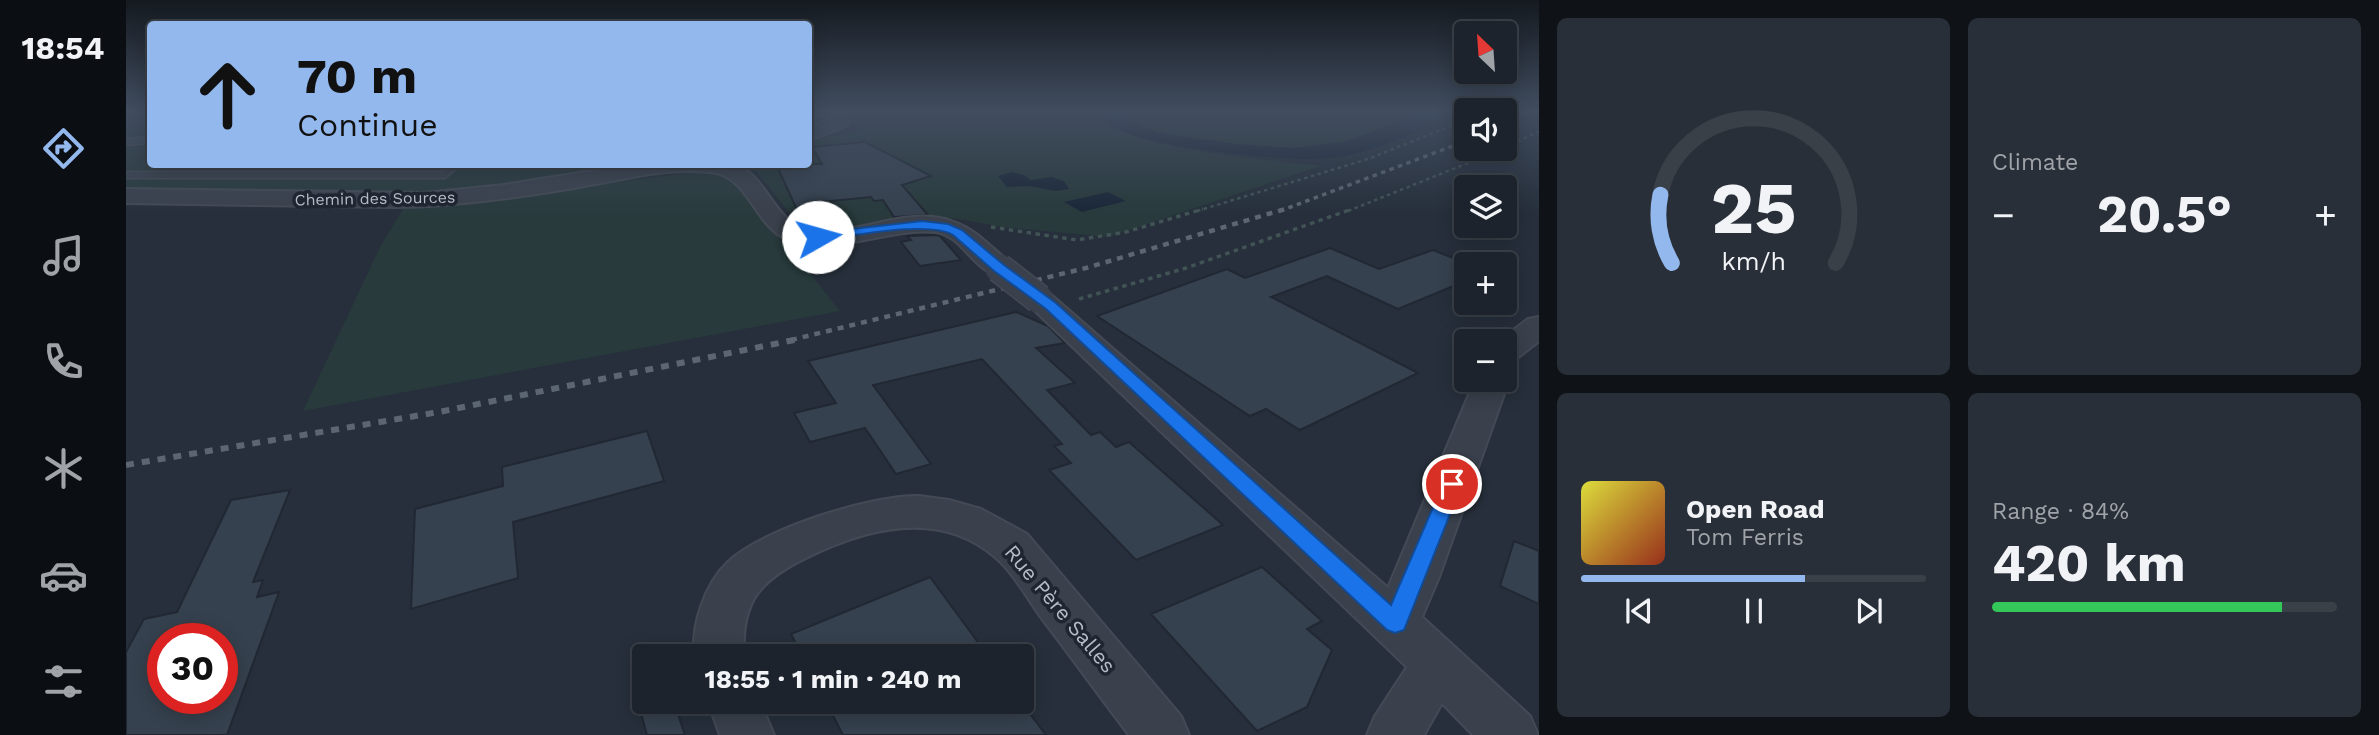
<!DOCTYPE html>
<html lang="en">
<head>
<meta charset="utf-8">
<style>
  :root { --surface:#1c232c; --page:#292f38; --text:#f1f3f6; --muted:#a0a4a9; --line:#3a4048; --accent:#93b8ee }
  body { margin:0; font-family:"Work Sans",sans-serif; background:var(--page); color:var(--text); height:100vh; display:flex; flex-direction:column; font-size:26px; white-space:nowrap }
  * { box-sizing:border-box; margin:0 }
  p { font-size:23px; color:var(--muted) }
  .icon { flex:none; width:38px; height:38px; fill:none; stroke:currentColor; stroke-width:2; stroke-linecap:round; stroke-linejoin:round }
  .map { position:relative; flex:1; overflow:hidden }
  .side { display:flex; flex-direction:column; gap:18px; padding:18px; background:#0f1318; width:840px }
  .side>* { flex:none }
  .top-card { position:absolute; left:21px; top:21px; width:665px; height:147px; border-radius:7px; box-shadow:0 4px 18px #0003,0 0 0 2px var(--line); background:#93b8ee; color:#111; overflow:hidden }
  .needle { width:46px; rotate:335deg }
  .fabs { position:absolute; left:1328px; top:21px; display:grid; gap:14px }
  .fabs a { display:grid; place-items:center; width:63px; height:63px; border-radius:7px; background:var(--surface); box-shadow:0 4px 18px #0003,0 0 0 2px var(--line); font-size:35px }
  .speed { position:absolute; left:21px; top:623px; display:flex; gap:14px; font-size:35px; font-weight:700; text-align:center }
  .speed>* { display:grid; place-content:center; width:91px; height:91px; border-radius:50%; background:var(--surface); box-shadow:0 4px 18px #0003,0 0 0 2px var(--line); line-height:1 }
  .speed .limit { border:10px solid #d22; background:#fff; color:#111 }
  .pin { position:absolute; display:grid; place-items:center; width:60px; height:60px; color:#fff; margin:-30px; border:4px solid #fff; border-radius:50%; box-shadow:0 2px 7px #0007 }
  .me { position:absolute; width:77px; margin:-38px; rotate:83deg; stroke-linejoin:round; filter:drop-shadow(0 0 5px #0008) }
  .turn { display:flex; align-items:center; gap:24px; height:147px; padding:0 35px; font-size:32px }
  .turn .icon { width:91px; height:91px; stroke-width:2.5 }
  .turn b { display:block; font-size:49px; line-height:60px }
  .big { font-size:52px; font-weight:700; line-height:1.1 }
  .side .card { flex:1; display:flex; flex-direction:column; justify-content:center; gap:10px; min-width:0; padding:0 24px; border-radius:10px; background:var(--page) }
  .side .dial { align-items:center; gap:0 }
  .dial svg { height:182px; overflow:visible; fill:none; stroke:var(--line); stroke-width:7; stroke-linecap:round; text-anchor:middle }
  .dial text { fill:var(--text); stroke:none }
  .song { display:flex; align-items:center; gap:21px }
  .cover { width:84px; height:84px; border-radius:10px; background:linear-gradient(135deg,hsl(60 70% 55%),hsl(10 70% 35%)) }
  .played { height:7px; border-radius:4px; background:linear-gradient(90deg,var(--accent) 65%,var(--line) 65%) }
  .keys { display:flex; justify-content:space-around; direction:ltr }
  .heat { display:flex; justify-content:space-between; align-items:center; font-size:38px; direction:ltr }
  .charge { height:10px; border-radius:5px; background:linear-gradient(90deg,#34c759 84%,var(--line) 0) }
  .side .tiles { flex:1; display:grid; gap:18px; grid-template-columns:repeat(2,1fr) }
  .trip { position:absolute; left:506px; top:644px; width:402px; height:70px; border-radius:7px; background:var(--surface); box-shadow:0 4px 18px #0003,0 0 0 2px var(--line); font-weight:700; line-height:70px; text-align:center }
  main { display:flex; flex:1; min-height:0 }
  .dock { display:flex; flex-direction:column; width:126px; justify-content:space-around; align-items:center; background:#0b0e12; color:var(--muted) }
  .dock .icon { width:49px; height:49px }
  .dock .selected { color:var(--accent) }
  .dock b { font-size:32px; color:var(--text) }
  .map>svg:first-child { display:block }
</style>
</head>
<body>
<main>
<nav class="dock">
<b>18:54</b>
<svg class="icon selected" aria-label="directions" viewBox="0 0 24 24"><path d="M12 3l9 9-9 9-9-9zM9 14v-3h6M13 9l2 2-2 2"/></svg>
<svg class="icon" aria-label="music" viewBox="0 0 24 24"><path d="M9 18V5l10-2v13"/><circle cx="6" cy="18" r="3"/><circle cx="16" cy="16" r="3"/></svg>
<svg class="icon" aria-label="phone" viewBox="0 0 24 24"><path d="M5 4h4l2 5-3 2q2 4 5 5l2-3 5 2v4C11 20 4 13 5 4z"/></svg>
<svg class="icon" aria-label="climate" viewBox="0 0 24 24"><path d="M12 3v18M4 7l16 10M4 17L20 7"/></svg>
<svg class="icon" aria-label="car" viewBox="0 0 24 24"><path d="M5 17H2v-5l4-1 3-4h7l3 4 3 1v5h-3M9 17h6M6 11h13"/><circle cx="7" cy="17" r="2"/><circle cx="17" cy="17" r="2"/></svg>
<svg class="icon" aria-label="filters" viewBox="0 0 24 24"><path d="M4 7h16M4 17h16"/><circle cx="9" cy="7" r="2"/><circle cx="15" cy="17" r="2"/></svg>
</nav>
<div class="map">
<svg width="1413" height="735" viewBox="0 0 1413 735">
  <rect width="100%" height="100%" fill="#262f3b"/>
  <path fill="#283a3c" d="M0,111H24V164L515,165L326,194L0,192Z
    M717,111H975L981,125C1041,154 1129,158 1195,166L982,237L877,227L827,218L694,233L674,226L630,171L605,165L682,164L683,141L733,131Z
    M994,111H1300C1270,124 1238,139 1205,145C1163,152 1021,145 994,111Z
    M581,171L597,173L608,178L714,311L177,411L254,247L277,209L318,202Z"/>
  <path fill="#1a2738" d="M978,111H994L1007,123L1032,133L1111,144L1168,148L1218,142L1300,111H1333C1296,130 1254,150 1213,157C1175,164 1015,149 986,125C982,121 981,116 978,111Z
    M886,172L898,175L905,180L926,177L938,181L943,189L930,191L903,186L881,187L872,176Z
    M982,192L1000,201L956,212L938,202Z"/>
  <path fill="#36414f" stroke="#212833" stroke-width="2" fill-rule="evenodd" d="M739,142L805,176L776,185L802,215L768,217L757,200L748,201L745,197L694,202L708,227L678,225L650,164H696L686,147Z
    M809,235L814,236L835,260L794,266L775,242L785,240L781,236Z
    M1204,248L1253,269L1307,250L1342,264L1340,287L1332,284L1272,309L1201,276L1145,297L1292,373L1174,430L1140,409L1124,416L971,316L1101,269L1119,278Z
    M890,312L922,326L939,343L910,348L949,383L921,390L965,435L974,432L990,447L1003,442L1097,525L1010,560L923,470L945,463L928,446L936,444L856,359L747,385L805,464L770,474L739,428L684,442L668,413L710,403L682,361Z
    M521,431L538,481L387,522L392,578L285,609L289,509L377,486L376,467Z
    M164,490L127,582L137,580L131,597L153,592L101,735H0V652L18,619L51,612L105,500ZM37,639H96V698H37Z
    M1388,541L1413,551V604L1374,586Z
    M1136,567L1196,621L1181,629L1206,650L1181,707L1131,731L1025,614Z
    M804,577L862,656H676L665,634Z
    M512,702H548L559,735H521Z
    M700,702H895L920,735H717Z"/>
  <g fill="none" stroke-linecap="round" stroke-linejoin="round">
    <defs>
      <path id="lane" d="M722,111L718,114L682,118V112Z
        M24,137V143L0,145V139Z
        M324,164H335L319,178H0V172H316Z"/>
      <path id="street" d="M693,111H712L722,122L720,126L682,141V128L701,120Z
        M509,164C530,164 594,160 610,165C641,176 648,222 681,229C745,240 799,187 860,242C869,250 880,258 887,268L883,274C850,282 840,235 809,232C762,227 694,262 653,235C629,219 620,179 590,173C549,166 504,178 464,185C415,194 366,201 317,205C279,209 240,206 201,206C134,205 67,204 0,203V189L299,193L378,185Z
        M913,290L923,293L1262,588L1349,380H1379V374L1383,380L1313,577L1296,617L1404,716L1412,735H1347L1316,703L1298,735H1241L1249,716L1281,667L903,305L898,299L903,293Z
        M1413,317V341L1390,359L1379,362V341H1373L1402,319Z
        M793,496L823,500L855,509L901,534L1055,716L1063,735H1003C974,697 946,658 917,620C902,600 888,573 869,557C813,509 740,528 680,558C633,581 615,602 618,656H568C566,624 578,585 602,562C637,529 745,495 793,496Z
        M582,702H634L648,735H594Z"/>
    </defs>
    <use href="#lane" stroke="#434a55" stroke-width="3"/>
    <use href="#street" stroke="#434a55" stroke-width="4"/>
    <path stroke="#415355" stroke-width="2.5" stroke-dasharray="3.5 3.5" stroke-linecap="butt" d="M1379,148L1413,131
      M1071,211L1242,159L1340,120
      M1222,211L1377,149"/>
    <path stroke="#415355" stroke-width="3.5" stroke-dasharray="4.5 4.5" stroke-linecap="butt" d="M865,227L951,240L1000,232L1077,209
      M953,299L1060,268L1226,209"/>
    <use href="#lane" fill="#3a414c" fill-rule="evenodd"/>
    <use href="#street" fill="#3a414c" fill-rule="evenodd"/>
    <path stroke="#5c6672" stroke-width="3.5" stroke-dasharray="4.5 4.5" stroke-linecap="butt" d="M1379,122L1401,111
      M1154,211L1340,141"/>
    <path stroke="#5c6672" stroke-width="4.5" stroke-dasharray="6 6" stroke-linecap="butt" d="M665,340L960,268L1159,209"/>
    <path stroke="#5c6672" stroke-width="6" stroke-dasharray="8 8" stroke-linecap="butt" d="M0,465L313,412L673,339"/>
    <defs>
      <path id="street-bridge" d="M873,268L913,299"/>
    </defs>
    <use href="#street-bridge" stroke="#434a55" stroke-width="31" stroke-linecap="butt"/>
    <use href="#street-bridge" stroke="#3a414c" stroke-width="28"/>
  </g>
  <linearGradient id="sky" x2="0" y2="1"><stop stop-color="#151a20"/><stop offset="0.52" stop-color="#414d60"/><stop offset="1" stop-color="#414d60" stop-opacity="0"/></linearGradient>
  <rect width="1413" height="214" fill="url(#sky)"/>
  <path fill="#1a73e8" stroke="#114b97" stroke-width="2" d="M796,221L822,224L836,230L878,265L930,303L1265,605L1317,484L1320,479H1333L1336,484L1278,630L1269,633L1261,630L920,309L868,271L827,235C803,220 723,237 692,240L686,237L692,233Z"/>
  <g text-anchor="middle" stroke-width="7" stroke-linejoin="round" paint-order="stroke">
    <g font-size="16" fill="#b6bcc7" stroke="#1f2631">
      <text transform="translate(249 198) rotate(-1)" y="6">Chemin des Sources</text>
    </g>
    <g font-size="21" fill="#b6bcc7" stroke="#1f2631">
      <text transform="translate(934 609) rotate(50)" y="7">Rue Père Salles</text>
    </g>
  </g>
</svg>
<div class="fabs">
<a><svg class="needle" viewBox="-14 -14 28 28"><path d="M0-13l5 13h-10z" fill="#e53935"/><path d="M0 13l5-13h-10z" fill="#a0a4a9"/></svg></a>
<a><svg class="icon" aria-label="sound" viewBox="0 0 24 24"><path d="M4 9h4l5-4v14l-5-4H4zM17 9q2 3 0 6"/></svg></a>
<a><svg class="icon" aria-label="layers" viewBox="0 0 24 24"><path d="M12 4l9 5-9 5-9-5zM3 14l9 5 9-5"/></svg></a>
<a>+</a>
<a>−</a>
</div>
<div class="speed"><div class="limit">30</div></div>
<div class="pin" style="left:1326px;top:484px;background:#d93025"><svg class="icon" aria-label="arrive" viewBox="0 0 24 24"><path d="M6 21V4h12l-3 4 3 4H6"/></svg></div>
<svg class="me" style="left:692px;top:237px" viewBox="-20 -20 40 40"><circle r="19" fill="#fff"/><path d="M0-13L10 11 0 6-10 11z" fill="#1a73e8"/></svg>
<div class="trip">18:55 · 1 min · 240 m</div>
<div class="top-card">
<div class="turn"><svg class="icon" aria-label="ahead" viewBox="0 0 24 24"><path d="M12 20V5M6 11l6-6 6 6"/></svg><div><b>70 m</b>Continue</div></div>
</div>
</div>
<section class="side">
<div class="tiles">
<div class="card dial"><svg viewBox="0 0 100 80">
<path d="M14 69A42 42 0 1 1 86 69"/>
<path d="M14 69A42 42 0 0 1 9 39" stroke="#93b8ee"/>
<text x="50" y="56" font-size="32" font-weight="700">25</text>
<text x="50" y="72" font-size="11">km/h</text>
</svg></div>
<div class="card"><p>Climate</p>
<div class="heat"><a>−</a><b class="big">20.5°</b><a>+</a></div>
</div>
<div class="card">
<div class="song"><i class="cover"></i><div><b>Open Road</b><p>Tom Ferris</p></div></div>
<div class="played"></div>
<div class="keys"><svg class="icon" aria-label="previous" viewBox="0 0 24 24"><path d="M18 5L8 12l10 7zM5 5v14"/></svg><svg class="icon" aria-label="pause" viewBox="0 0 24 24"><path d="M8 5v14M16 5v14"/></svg><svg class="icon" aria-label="next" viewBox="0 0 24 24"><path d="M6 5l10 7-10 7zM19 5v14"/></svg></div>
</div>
<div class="card"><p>Range · 84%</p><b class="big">420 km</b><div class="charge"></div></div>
</div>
</section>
</main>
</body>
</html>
